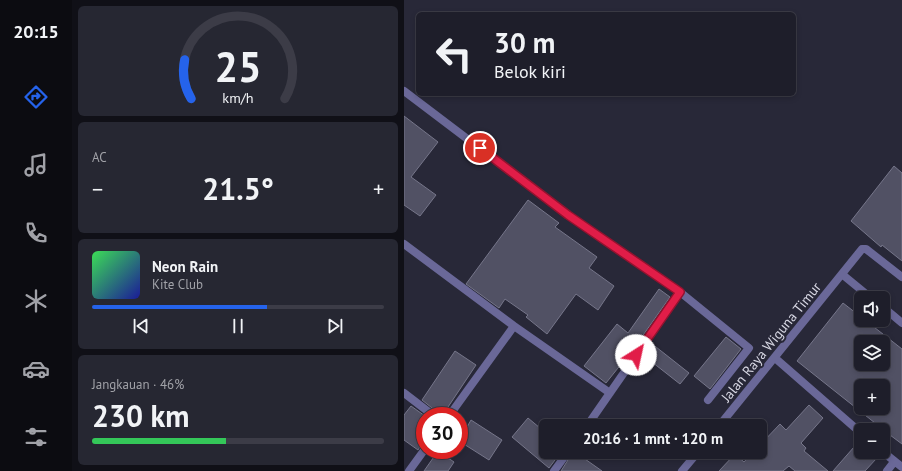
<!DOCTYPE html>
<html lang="id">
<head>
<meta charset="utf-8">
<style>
  :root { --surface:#1e1e2a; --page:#262732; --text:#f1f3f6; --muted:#a1a2a8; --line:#3c3c47; --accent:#2563eb }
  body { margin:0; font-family:"PT Sans",sans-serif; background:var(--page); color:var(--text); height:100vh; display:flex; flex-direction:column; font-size:15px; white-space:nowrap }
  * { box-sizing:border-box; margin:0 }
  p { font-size:13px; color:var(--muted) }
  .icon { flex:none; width:22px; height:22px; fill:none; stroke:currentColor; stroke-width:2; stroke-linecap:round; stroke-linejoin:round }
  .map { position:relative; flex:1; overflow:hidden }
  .sheet { display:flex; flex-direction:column; gap:6px; padding:6px; background:#101017; width:332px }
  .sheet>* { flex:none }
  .banner { position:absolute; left:12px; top:12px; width:380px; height:84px; border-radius:6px; box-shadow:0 2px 6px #0003,0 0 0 1px var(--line); background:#1e1e2a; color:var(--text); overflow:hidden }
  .fabs { position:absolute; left:450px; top:291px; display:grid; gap:8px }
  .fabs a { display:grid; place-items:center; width:36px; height:36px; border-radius:6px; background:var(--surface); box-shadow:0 2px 6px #0003,0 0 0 1px var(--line); font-size:20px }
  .speed { position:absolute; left:12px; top:407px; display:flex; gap:8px; font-size:20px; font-weight:700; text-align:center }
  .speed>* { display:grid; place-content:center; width:52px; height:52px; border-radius:50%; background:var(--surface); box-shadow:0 2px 6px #0003,0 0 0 1px var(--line); line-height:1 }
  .speed .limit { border:6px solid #d22; background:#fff; color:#111 }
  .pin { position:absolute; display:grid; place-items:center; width:34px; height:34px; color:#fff; margin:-17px; border:2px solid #fff; border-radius:50%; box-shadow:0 1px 4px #0007 }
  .me { position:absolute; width:44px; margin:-22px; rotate:35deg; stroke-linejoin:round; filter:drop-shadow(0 0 3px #0008) }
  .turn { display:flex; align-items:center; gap:14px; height:84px; padding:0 12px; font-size:18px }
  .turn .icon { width:52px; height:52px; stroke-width:2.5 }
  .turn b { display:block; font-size:28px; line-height:34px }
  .big { font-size:30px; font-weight:700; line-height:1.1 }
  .sheet .card { flex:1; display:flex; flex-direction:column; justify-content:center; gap:6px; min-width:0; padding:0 14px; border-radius:6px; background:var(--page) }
  .sheet .dial { align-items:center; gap:0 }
  .dial svg { height:104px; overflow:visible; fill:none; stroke:var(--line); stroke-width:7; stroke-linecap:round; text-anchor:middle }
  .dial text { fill:var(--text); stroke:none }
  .song { display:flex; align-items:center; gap:12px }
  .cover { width:48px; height:48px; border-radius:6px; background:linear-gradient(135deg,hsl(130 70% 55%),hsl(240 70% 35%)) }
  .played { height:4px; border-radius:2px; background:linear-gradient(90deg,var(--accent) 60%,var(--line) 60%) }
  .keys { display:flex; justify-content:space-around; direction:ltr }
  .heat { display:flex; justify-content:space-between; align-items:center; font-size:22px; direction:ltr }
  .charge { height:6px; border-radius:3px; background:linear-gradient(90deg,#34c759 46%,var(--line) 0) }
  .trip { position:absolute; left:135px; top:419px; width:228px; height:40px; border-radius:6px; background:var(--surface); box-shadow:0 2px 6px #0003,0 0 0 1px var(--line); font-weight:700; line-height:40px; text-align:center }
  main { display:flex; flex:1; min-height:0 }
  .menu { display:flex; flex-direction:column; width:72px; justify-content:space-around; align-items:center; background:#0c0c11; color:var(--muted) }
  .menu .icon { width:28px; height:28px }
  .menu .current { color:var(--accent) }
  .menu b { font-size:18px; color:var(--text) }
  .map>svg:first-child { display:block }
</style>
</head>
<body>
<main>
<nav class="menu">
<b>20:15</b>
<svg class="icon current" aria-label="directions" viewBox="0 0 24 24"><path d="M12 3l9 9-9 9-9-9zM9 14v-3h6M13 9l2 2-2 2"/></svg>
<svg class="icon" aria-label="music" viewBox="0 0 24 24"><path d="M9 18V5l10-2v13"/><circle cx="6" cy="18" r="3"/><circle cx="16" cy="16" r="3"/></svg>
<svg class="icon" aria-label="phone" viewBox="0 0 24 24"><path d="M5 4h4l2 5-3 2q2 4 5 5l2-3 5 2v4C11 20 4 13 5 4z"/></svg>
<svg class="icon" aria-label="climate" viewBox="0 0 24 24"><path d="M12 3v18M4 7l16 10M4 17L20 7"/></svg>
<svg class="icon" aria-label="car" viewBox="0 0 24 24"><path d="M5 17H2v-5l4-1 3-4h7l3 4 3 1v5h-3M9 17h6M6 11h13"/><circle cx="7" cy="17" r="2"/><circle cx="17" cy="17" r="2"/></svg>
<svg class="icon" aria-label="filters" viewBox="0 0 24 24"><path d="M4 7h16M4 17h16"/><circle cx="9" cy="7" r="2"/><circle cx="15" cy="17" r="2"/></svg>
</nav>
<section class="sheet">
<div class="card dial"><svg viewBox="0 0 100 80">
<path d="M14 69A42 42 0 1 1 86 69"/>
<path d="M14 69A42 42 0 0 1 9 39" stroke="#2563eb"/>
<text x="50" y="56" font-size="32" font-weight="700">25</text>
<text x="50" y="72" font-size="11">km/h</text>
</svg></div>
<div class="card"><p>AC</p>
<div class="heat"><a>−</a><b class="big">21.5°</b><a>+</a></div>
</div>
<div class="card">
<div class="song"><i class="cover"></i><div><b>Neon Rain</b><p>Kite Club</p></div></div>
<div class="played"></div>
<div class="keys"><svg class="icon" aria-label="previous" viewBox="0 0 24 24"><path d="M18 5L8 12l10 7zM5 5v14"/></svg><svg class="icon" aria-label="pause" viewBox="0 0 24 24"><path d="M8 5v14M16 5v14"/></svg><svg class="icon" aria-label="next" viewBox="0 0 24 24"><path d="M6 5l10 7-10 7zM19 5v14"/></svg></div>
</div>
<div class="card"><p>Jangkauan · 46%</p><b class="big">230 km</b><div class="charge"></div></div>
</section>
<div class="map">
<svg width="498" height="471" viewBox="0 0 498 471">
  <rect width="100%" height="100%" fill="#282838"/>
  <path fill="#515164" stroke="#76768a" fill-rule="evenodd" d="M0,116L34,142L7,177L32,195L16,216L0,205Z
    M490,166L498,173V261L478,245L477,247L447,221Z
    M124,200L155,223L151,227L193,257L185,268L210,286L194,310L172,294L143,334L122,317L124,315L101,299L95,308L62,284Z
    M255,289L266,297L230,348L202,383L180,366L213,324L224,333Z
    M439,303L457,317V320H461L498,349V444L482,432L479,435V430H465L471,423L393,361ZM457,342H479V364H457ZM457,386H479V408H457Z
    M322,337L337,349L306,389L290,376Z
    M247,343L285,373L276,384L239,355Z
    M51,351L72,365L38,416H35L33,412L18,400Z
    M405,405L419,418L397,443L402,448L400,451L424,471H391L385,466L379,471H315L331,454L340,462L349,452H356V445L376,424L382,430Z
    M7,406L21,416V444L17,445L14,450L0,440V415Z
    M124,418L142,433V452H157L145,468L108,437Z
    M67,420L98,440L85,460L55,441Z
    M457,439V452H464L472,459L461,471H429Z
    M34,451L50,462L44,471H20Z
    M169,452H171L198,471H157Z"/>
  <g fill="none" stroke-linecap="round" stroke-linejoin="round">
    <path stroke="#6a6898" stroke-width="8" d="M0,91L164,215L276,292L183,426
      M0,244L110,326L206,393
      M439,275L467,298
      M276,292L345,348L304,400
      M479,307L498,323
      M371,358L457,433
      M0,393L30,416
      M45,416L110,326
      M315,426L458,249H462L498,277
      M479,452L498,467
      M5,471L21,449
      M150,471L164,452
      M278,471L294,452
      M483,471L490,462"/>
  </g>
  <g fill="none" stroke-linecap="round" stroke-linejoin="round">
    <defs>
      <path id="route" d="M76,148L164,215L276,292L232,355"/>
    </defs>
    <use href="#route" stroke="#92132f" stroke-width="10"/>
    <use href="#route" stroke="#e11d48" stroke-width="7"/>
  </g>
  <g text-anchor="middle" stroke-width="4" stroke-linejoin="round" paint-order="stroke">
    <g font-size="14" fill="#d7d7e3" stroke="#282838">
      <text transform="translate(367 342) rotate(-51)" y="5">Jalan Raya Wiguna Timur</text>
    </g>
  </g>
</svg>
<div class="fabs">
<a><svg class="icon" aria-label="sound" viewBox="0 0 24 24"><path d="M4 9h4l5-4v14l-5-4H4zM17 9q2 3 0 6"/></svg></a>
<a><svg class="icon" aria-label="layers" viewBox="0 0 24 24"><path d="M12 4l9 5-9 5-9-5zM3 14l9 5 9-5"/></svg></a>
<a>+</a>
<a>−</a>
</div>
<div class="speed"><div class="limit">30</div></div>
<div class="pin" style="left:76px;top:148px;background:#d93025"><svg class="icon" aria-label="arrive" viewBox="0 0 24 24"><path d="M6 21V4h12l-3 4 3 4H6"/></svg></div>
<svg class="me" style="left:232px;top:355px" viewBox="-20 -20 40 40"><circle r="19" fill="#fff"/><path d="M0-13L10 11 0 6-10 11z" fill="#e11d48"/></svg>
<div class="trip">20:16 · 1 mnt · 120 m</div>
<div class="banner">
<div class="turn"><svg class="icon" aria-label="left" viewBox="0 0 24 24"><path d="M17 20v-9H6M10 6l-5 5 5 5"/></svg><div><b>30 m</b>Belok kiri</div></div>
</div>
</div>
</main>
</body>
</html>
